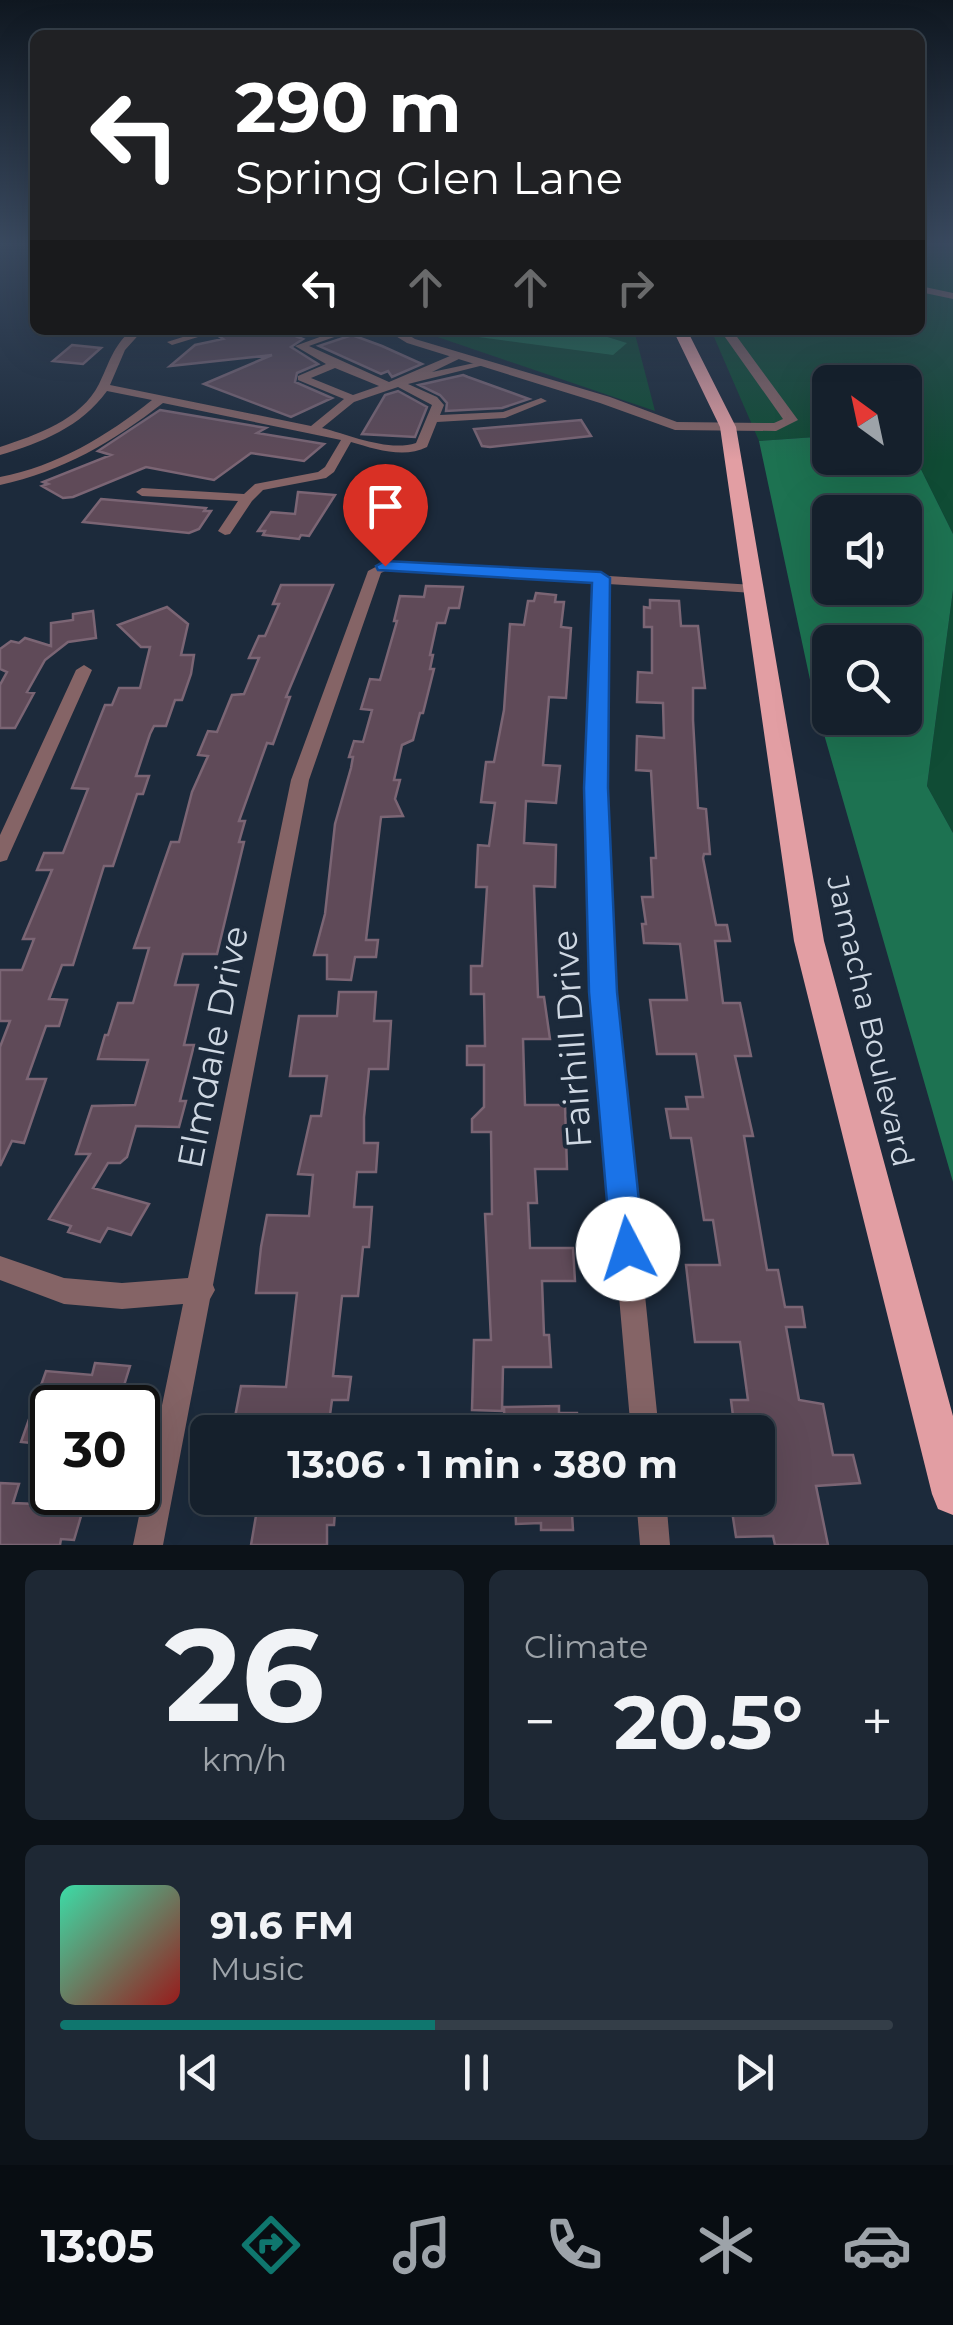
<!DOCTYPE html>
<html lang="en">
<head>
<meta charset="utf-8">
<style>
  :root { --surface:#15202c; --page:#1e2834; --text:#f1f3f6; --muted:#9da3a9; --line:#343e48; --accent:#0f766e }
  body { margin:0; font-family:Montserrat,sans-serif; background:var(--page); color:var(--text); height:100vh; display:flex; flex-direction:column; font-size:38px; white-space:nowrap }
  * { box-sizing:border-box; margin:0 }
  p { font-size:32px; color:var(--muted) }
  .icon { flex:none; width:55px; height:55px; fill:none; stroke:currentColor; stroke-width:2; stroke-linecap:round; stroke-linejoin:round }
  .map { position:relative; height:1545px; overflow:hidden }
  .panel { display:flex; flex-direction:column; gap:25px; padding:25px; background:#0c1218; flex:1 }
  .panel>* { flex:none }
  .banner { position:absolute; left:30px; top:30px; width:895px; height:305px; border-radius:15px; box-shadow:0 10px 40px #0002,0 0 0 2px var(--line); background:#202124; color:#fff; overflow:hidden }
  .needle { width:65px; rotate:327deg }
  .tools { position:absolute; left:812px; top:365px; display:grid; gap:20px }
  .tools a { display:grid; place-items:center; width:110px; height:110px; border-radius:15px; background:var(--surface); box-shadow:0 10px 40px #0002,0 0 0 2px var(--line); font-size:50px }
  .speed { position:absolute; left:30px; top:1385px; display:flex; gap:20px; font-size:50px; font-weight:700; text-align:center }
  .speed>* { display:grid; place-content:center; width:130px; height:130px; border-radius:50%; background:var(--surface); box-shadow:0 10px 40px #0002,0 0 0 2px var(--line); line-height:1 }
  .speed .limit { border:5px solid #111; border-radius:15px; background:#fff; color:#111 }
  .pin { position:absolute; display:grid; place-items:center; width:85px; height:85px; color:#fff; margin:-102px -42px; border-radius:50% 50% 50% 0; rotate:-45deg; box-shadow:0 0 10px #0007 }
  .pin .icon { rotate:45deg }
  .me { position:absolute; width:110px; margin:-55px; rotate:355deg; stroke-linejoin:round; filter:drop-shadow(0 0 8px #0008) }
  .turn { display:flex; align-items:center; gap:35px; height:210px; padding:0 40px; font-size:45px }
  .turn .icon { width:130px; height:130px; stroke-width:2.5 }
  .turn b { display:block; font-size:70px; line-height:85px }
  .lanes { display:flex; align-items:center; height:95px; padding:0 40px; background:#0003; justify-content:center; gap:50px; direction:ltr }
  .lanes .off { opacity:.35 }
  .big { font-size:75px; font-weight:700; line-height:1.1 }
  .panel .card { flex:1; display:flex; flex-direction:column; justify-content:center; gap:15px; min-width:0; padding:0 35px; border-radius:15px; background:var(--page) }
  .panel .dial { align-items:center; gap:0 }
  .dial b { font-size:130px; line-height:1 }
  .song { display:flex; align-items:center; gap:30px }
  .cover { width:120px; height:120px; border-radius:15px; background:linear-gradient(135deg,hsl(160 70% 55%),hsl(0 70% 35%)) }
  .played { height:10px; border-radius:5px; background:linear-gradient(90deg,var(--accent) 45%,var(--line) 45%) }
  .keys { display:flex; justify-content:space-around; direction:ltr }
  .heat { display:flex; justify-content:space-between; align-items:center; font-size:55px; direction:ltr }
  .panel .tiles { flex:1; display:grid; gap:25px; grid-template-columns:1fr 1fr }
  .card:last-child { grid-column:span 2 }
  .trip { position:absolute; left:190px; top:1415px; width:585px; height:100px; border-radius:15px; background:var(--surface); box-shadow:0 10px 40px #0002,0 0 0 2px var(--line); font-weight:700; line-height:100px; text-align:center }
  .tab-bar { display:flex; height:160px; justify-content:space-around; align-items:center; background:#080d12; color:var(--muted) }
  .tab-bar .icon { width:70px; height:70px }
  .tab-bar .selected { color:var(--accent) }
  .tab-bar b { font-size:45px; color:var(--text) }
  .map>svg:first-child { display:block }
</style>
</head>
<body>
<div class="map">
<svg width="953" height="1545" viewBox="0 0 953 1545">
  <rect width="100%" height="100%" fill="#1c2a3b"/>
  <path fill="#104c35" d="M920,244H953V534L905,437V382H830V436L759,441L711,330H920Z
    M417,330H468L471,336L626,343L585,330H634L655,411Z
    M953,590V833L927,786Z"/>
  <path fill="#1d7251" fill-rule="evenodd" d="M468,330H585L627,343L613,355L471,336Z
    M830,436V458H905V437L953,534V590L927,786L953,833V1182L815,703L759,441ZM830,512H905V588H830ZM830,642H905V718H830Z"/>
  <path fill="#5f4a58" stroke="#7b6574" stroke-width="2.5" d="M225,330H281L303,339L291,347L318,364L297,373L295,382L332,398L291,417L204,384L272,355L170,366L195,345L223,339L217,335Z
    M352,335L382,346L422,364L392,377L388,371L381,374L319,346Z
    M72,345L101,348L83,364L53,361Z
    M463,375L468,377L529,399L502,408L446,411L447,403L440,395L419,385Z
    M398,391L427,407L415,437L362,434L385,395Z
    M160,410L266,428L257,433L324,444L304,461L251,453L214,480L146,467L73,497L63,498L42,486L48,484L43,482L111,455L98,451Z
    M581,420L591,436L490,447L482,446L474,429Z
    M298,492L335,495L309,536L301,535L299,539L263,535L265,531H258L271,512L295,514Z
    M101,499L206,508L204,511H211L199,529L189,533L83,522Z
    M281,585H333L286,697H290L273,744L267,743L239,821H245L239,842H244L217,954H183L175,985H198L184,1045H194L180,1101H186L179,1127L136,1126L127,1157L120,1163H108L93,1188L149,1204L131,1235L108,1228L100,1242L68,1232L71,1226L49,1219L90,1154H76L92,1106L135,1105L148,1060L98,1059L105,1035H108L118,1003H133L149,948H134L171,842H179L192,792L208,756L198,755L208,731L217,732L232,695L244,694L259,658H249L259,636H265L279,604H273Z
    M426,586L463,587L459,608H449L445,623H437L430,655H433L430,669H434L423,713H420L413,740L402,745L394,780H400L395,799L403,816L381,817L366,940H378L376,957H355L351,980L327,979V955H314L325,914L335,824L351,768L353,757H349L354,741L363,742L372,710L361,709L370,679L380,680L397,621H394L400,596L424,597Z
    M536,593L556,595L555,602H564L561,627L571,628L566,698L549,697L543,765L560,766L556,803L526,801L524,843L556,845L555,887L534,886L538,997H544L550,1039H523L525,1105H565L567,1169H535L537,1203H528L530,1248H573L575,1281H542L544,1335H549L551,1367H503L502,1411L472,1410L474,1340H491L485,1214H492L491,1132H472V1119L484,1107V1065H467V1046H485L484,994H471V966H482L487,887H476L478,845L489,846L495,803L481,802L486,762H494L504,710L510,624L524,625L528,601H534Z
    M650,600L679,601L681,626H698L705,688H693V720L698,808L706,809L710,854H704L703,858L716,925H727L730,941H715L723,1003H740L751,1056H735L753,1136H744L767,1270H778L785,1307H802L805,1327H786L799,1400L823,1404L833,1455H853L860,1483L816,1486L828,1545H775L773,1536L736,1537L730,1498H758V1432H735L731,1400H748L740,1342H695L686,1265H720L713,1220H704L691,1138H671L666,1109H688L686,1097H703L696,1054H657L650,1000H687L680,944L644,943L642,924H646L642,897H653L651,858H656L651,771L636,770L637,736L664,738L663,703L637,702L638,672L652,673V627H644V607L650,608Z
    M167,607L188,624L181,655H194L191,674L182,700H175L166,726H154L150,734L136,776H149L143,794H137L113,866H104L73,965H62L49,999L67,1000L59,1026H46L27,1079H46L24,1143L12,1141L0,1166V1047L10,1021H0V970H22L34,939H23L52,870H37L44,853H63L88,789L72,788L105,705H112L119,688H140L150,647H141L118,625Z
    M93,611L96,638L68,642L45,660L27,692L34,693L15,728H0V685L7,672L0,669V649L11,641L19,643L25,638L51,646V623L73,620V614Z
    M339,992H376L374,1021H391L388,1069H369L364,1117V1143H378L376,1172H357L354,1207H372L369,1247H363L358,1296H342L333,1376L351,1377L348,1400H332L330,1415H312L311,1421L234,1422L241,1386L286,1387L297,1293H256L261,1247L267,1215L309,1216L313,1175L298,1174L311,1116H321L327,1076H290L299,1016H337Z
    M95,1363L130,1366L117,1408H52V1445L21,1442L46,1371L92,1375Z
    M559,1406V1413H577L579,1432H505L504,1407Z
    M0,1483L19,1484L13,1503L84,1506L74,1540L61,1539L60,1545H0Z
    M259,1498H336L334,1525H327V1545H251Z
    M515,1498H571L573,1530H541V1523L516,1524Z"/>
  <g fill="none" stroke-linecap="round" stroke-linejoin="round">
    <path fill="#856466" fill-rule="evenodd" d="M132,330H143L125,350L110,385L311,426L344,399L298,380V376L326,364L295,346L339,330L351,331L309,346L389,382L457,353L461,354V358L432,372L484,361V365L408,384L437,397L444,405L440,415L503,412L541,398L547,401L505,418L437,422L427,447C404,459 375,449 351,442L334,472L326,478L263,490L252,501L230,534L225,535L218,531L238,501L142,496L136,492L142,488L244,494L255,484L318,472L325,467L341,440L163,403C114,441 62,472 0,485V477C57,466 107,436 152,400L107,391C81,427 41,443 0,455V447C36,435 81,420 99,384C109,364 113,345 132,330ZM335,368L379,386L353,395L311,378ZM398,387L432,405L416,443C388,452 350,435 322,428L354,402Z
      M205,330H221L172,345L167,342Z
      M385,562L754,585L761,589L754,593L608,584L605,788L614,992L659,1432H631L592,992L587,788L594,583L387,570L381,573L309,780L213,1285L215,1290L210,1299L163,1545H133L183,1304L122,1309L64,1304L0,1280V1256L64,1278L122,1283L188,1278L291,780L368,571Z
      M84,665L92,670L9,855L7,860L0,862V835L76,670Z
      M636,1498H666L670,1545H640Z"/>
    <path fill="#856466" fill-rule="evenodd" d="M920,286L953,293V299L920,292Z
      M386,330H400L415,339L610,397L677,422L774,423L783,419L720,330H732L798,420L776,431L675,430L600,403L407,343Z"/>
    <path fill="#e29ea3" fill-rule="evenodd" d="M673,330H687L736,427L824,941L953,1416V1515L938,1509L932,1494L794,941L720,427Z"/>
  </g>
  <linearGradient id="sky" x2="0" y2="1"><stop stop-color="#0f1720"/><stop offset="0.53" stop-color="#3a4a60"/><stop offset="1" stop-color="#3a4a60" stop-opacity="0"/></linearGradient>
  <rect width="953" height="460" fill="url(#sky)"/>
  <path fill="#1a73e8" stroke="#114b97" stroke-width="2.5" d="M385,561L601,572L610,578L608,788L617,992L644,1249L639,1260L628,1264L616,1260L611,1249L589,992L584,788L592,583L378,570L376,566Z"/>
  <g text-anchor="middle" stroke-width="8" stroke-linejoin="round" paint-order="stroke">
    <g font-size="30" fill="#cfd8e3" stroke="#1c2a3b">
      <text transform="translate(870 1021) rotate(77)" y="10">Jamacha Boulevard</text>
    </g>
    <g font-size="35" fill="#cfd8e3" stroke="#1c2a3b">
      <text transform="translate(572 1039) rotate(-94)" y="12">Fairhill Drive</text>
      <text transform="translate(213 1047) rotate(-79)" y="12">Elmdale Drive</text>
    </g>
  </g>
</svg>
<div class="tools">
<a><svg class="needle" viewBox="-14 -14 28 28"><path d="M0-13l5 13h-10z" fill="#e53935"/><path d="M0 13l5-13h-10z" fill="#9da3a9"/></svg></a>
<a><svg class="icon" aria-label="sound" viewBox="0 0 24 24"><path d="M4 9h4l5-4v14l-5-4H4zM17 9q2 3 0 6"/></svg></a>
<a><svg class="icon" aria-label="search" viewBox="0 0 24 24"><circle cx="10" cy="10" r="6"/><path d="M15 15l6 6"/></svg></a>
</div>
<div class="speed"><div class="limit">30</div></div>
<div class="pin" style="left:385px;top:566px;background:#d93025"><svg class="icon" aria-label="arrive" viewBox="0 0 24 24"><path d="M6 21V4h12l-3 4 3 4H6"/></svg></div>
<svg class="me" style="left:628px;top:1249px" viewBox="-20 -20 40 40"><circle r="19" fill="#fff"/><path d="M0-13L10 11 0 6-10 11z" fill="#1a73e8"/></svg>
<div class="trip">13:06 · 1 min · 380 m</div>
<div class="banner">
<div class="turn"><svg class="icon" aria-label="left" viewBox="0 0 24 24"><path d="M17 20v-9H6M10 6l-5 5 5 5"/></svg><div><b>290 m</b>Spring Glen Lane</div></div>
<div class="lanes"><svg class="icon" aria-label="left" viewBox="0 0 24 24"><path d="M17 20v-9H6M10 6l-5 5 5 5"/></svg><svg class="icon off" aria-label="ahead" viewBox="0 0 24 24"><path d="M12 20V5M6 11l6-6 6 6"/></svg><svg class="icon off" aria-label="ahead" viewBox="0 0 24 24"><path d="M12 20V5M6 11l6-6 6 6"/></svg><svg class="icon off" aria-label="right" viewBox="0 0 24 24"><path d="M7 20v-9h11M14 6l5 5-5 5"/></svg></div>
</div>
</div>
<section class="panel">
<div class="tiles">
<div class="card dial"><b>26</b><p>km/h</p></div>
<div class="card"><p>Climate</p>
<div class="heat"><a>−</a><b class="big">20.5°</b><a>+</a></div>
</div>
<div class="card">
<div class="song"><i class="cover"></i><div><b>91.6 FM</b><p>Music</p></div></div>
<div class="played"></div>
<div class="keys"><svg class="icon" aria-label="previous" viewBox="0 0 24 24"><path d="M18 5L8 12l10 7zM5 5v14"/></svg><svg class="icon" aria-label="pause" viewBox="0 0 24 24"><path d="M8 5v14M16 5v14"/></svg><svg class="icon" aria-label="next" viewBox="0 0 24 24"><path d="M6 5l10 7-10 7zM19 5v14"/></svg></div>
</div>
</div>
</section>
<nav class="tab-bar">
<b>13:05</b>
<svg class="icon selected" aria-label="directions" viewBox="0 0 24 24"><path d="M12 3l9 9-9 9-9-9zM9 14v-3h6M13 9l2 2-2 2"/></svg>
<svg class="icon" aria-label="music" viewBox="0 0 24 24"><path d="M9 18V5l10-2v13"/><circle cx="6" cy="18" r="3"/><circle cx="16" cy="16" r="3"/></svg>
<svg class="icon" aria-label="phone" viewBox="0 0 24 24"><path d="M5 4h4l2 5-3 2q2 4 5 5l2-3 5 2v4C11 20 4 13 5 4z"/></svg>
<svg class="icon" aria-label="climate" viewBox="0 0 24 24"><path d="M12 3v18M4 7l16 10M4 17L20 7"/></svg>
<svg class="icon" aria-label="car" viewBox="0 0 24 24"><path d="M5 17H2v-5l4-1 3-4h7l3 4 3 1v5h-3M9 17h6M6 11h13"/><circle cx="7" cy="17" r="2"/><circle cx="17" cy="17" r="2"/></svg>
</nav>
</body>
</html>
